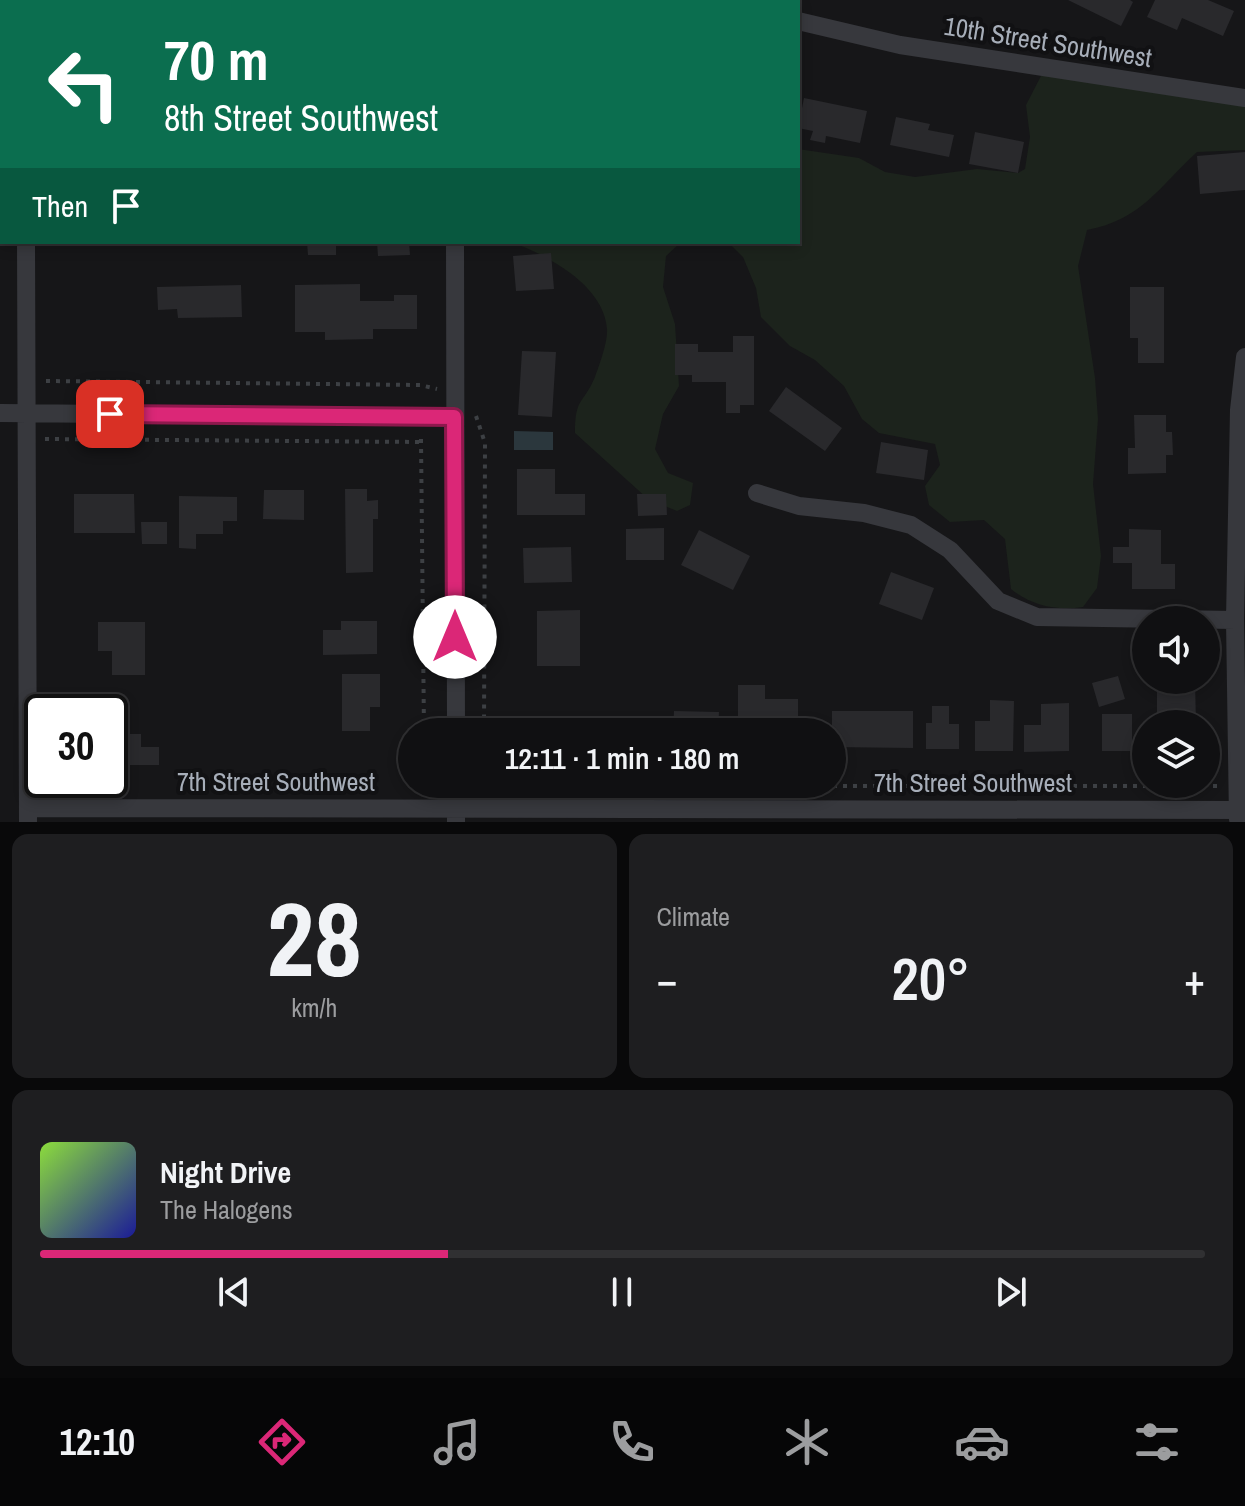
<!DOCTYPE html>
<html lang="en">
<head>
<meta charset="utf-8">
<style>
  :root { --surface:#101012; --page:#1e1e20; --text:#f1f3f6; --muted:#9c9d9f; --line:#303032; --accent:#db2777 }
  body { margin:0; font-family:"Archivo Narrow",sans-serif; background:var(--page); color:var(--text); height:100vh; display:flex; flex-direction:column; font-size:30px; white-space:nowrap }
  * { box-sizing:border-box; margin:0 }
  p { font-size:26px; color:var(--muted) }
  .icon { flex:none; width:44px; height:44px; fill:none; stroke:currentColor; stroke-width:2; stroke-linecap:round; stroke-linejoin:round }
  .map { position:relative; height:822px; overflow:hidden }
  .details { display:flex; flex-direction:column; gap:12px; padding:12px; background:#09090a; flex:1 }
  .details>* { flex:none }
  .banner { position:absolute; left:0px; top:0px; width:800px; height:244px; box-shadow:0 4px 12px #0003,0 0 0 2px var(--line); background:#0b6e4f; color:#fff; overflow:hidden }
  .controls { position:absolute; left:1132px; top:606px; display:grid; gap:16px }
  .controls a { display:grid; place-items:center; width:88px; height:88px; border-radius:50%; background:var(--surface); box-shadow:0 4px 12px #0003,0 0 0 2px var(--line); font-size:40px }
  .speed { position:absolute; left:24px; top:694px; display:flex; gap:16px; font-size:40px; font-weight:700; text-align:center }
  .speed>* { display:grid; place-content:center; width:104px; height:104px; border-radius:50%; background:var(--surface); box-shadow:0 4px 12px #0003,0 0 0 2px var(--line); line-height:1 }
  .speed .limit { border:4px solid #111; border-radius:12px; background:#fff; color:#111 }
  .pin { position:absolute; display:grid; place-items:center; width:68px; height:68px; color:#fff; margin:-34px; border-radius:16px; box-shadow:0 4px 12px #0006 }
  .me { position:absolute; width:88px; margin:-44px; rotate:0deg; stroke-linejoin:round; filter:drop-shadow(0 0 6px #0008) }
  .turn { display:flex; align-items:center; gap:28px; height:168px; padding:0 32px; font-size:36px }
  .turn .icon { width:104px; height:104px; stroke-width:2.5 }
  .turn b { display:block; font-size:56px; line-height:68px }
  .then { display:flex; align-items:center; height:76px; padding:0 32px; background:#0003; gap:16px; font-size:30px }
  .big { font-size:60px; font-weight:600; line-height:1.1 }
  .details .widget { flex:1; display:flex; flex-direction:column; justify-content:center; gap:12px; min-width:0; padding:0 28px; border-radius:16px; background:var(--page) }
  .details .dial { align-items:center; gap:0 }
  .dial b { font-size:104px; line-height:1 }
  .song { display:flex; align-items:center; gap:24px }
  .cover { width:96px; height:96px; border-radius:12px; background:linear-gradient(135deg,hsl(90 70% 55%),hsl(240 70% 35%)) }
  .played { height:8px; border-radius:4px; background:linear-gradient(90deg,var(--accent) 35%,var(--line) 35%) }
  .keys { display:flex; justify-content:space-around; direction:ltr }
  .heat { display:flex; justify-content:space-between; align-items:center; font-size:44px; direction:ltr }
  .details .tiles { flex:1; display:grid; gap:12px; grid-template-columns:1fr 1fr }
  .widget:last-child { grid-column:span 2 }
  .trip { position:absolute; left:398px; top:718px; width:448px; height:80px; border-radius:40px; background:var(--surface); box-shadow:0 4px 12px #0003,0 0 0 2px var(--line); font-weight:600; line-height:80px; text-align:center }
  .tabs { display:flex; height:128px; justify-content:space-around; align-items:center; background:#060607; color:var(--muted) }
  .tabs .icon { width:56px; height:56px }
  .tabs .current { color:var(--accent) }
  .tabs b { font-size:36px; color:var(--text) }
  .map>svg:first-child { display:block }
</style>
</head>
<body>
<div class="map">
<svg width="1245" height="822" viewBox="0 0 1245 822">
  <rect width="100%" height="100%" fill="#161618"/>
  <path fill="#1c231c" d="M111,0H479L481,2H114Z
    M1095,68L1245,99V150L1197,152C1159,187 1141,220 1087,230L1078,266L1095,378L1098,419L1093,484L1101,556L1097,588L1083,607C1057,611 1032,606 1011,589L1005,539L984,520L950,522L929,505L925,486L940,465L935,444L879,433L862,419L844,386L815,360L790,346L761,317L756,288L743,257L728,242H798V149L859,158L885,172L915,177L977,169L1018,173L1025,169L1030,137L1026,105L1041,76Z
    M511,242H681L666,256L663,287L675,324L679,386L663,414L655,449L668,473L693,483L690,505L677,511L648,499L575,433C575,397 583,405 595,377C599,366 608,342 607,329C604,285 547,255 511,242Z"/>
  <path fill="#2b373d" d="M514,431L553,432V450H514Z"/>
  <path fill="#29292c" d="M1068,0H1130L1133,2L1121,26Z
    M1155,0H1208L1234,11L1223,36L1182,18L1177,30L1147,17Z
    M804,98L867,111L860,143L826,136L825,143L810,140L813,131L798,128Z
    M896,117L930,124L928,130L954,135L949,157L890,145Z
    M975,132L1024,142L1018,173L969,164Z
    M1245,152V190L1200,194L1197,156Z
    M307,242H336V255H308Z
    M377,242H409L410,255L378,256Z
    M551,253L554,289L516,291L513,256Z
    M360,284V301H394V295H417V329H373V339L325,340V332H295V285Z
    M241,285L242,317L178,318L177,309L158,310L157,287Z
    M1130,287H1164V363H1138V338H1130Z
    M733,336H754V405H740V413H726V382H692V375H675V344H698V352H733Z
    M522,351L556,352L552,417L518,415Z
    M786,387L842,428L825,451L769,411Z
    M1134,415H1166V432H1172L1173,455H1166V473L1128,474V448H1135Z
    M881,442L928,450L924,480L876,473Z
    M517,469H555V494H585V515H517Z
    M345,489H367V501L378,500V519H373V572L346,573Z
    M264,490H304V520L263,519Z
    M74,494H134L135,533H74Z
    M637,494H666L667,515L638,516Z
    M179,496L237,497V521H223V534H196V549L179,548Z
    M141,522H167V544H142Z
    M664,528V560H626V529Z
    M1129,529L1161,530V564H1175V589H1132V563H1113V547H1129Z
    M699,530L750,556L733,590L681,565Z
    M571,547L572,582L524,583L523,548Z
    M891,572L934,588L922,620L879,604Z
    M580,610V666H537V611Z
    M341,621H377V654L323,655V630H341Z
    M98,622H145V675H112V651H98Z
    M342,674H380V707H370V731H342Z
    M1118,676L1125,699L1099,707L1092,683Z
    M1157,680H1195L1196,724H1157Z
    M738,685H765V699H798V727H785V732L738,729Z
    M990,700L1014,701L1013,751H975V721H990Z
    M1069,703V751L1024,752V725H1041V704Z
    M932,706H949V724H959V749H926V723H932Z
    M674,711L719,712L718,732H673Z
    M832,711H913V748L832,747Z
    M1102,714H1132V751H1102Z
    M110,716H128V734H141V747H159V765H110Z
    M526,718H552V732H527Z"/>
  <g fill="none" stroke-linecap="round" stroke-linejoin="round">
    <path stroke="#3d4044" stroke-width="4" stroke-dasharray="4 6" stroke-linecap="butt" d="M46,381L420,385L437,389
      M476,416L485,443L484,732
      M45,439L421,442
      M421,439L424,732
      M483,786H1221"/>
    <path stroke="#37383d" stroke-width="18" d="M737,0L742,2
      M27,2V0
      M798,21L900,45L1245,98
      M26,242L28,822
      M455,242L456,732
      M0,413L454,417
      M757,493L799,506L864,513L911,525L950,550L998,601L1037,617L1235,620
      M456,784V822
      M28,808L1245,810
      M1238,819L1235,620L1239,410L1245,357"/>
  </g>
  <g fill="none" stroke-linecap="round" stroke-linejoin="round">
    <defs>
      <path id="route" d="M110,414L454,417L455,637"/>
    </defs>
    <use href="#route" stroke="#8e194d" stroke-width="20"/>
    <use href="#route" stroke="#db2777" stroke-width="14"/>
  </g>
  <g text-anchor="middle" stroke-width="8" stroke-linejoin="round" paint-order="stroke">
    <g font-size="26" fill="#a7aeb9" stroke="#111113">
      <text transform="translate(1048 42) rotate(9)" y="9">10th Street Southwest</text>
      <text x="276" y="791">7th Street Southwest</text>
      <text x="973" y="792">7th Street Southwest</text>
    </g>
  </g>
</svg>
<div class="controls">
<a><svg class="icon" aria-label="sound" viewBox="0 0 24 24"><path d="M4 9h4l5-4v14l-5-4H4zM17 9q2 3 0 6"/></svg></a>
<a><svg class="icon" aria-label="layers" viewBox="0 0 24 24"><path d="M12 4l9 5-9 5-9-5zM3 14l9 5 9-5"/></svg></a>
</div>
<div class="speed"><div class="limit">30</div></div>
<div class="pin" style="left:110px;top:414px;background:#d93025"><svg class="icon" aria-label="arrive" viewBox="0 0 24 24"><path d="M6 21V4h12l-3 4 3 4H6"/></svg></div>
<svg class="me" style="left:455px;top:637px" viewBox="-20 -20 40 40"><circle r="19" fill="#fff"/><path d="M0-13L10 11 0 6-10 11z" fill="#db2777"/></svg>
<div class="trip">12:11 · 1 min · 180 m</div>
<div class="banner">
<div class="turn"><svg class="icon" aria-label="left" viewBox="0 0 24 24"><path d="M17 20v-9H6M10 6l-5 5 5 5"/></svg><div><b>70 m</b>8th Street Southwest</div></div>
<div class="then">Then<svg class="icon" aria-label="arrive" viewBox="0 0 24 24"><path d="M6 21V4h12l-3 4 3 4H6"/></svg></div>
</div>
</div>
<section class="details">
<div class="tiles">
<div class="widget dial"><b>28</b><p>km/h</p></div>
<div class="widget"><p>Climate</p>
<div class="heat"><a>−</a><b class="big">20°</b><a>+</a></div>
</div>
<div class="widget">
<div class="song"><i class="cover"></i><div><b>Night Drive</b><p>The Halogens</p></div></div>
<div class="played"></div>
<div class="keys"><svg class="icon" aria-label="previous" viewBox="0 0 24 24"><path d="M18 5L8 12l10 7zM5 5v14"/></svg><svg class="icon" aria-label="pause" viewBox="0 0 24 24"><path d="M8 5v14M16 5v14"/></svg><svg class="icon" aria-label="next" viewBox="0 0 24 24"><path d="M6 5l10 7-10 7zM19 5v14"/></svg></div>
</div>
</div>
</section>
<nav class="tabs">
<b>12:10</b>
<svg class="icon current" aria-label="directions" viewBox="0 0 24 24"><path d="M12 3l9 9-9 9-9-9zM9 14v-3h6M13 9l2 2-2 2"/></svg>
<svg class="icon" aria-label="music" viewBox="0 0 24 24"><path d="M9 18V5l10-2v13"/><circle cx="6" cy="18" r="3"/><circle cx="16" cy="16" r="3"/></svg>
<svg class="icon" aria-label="phone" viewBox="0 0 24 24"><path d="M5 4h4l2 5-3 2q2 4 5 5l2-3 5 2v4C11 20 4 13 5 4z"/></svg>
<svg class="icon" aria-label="climate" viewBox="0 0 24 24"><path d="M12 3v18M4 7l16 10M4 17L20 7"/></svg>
<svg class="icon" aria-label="car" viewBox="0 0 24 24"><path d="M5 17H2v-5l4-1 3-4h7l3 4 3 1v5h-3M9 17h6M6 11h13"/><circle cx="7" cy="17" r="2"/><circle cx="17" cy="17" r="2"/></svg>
<svg class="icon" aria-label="filters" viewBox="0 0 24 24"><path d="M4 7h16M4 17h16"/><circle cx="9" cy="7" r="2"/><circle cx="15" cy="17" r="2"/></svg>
</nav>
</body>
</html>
